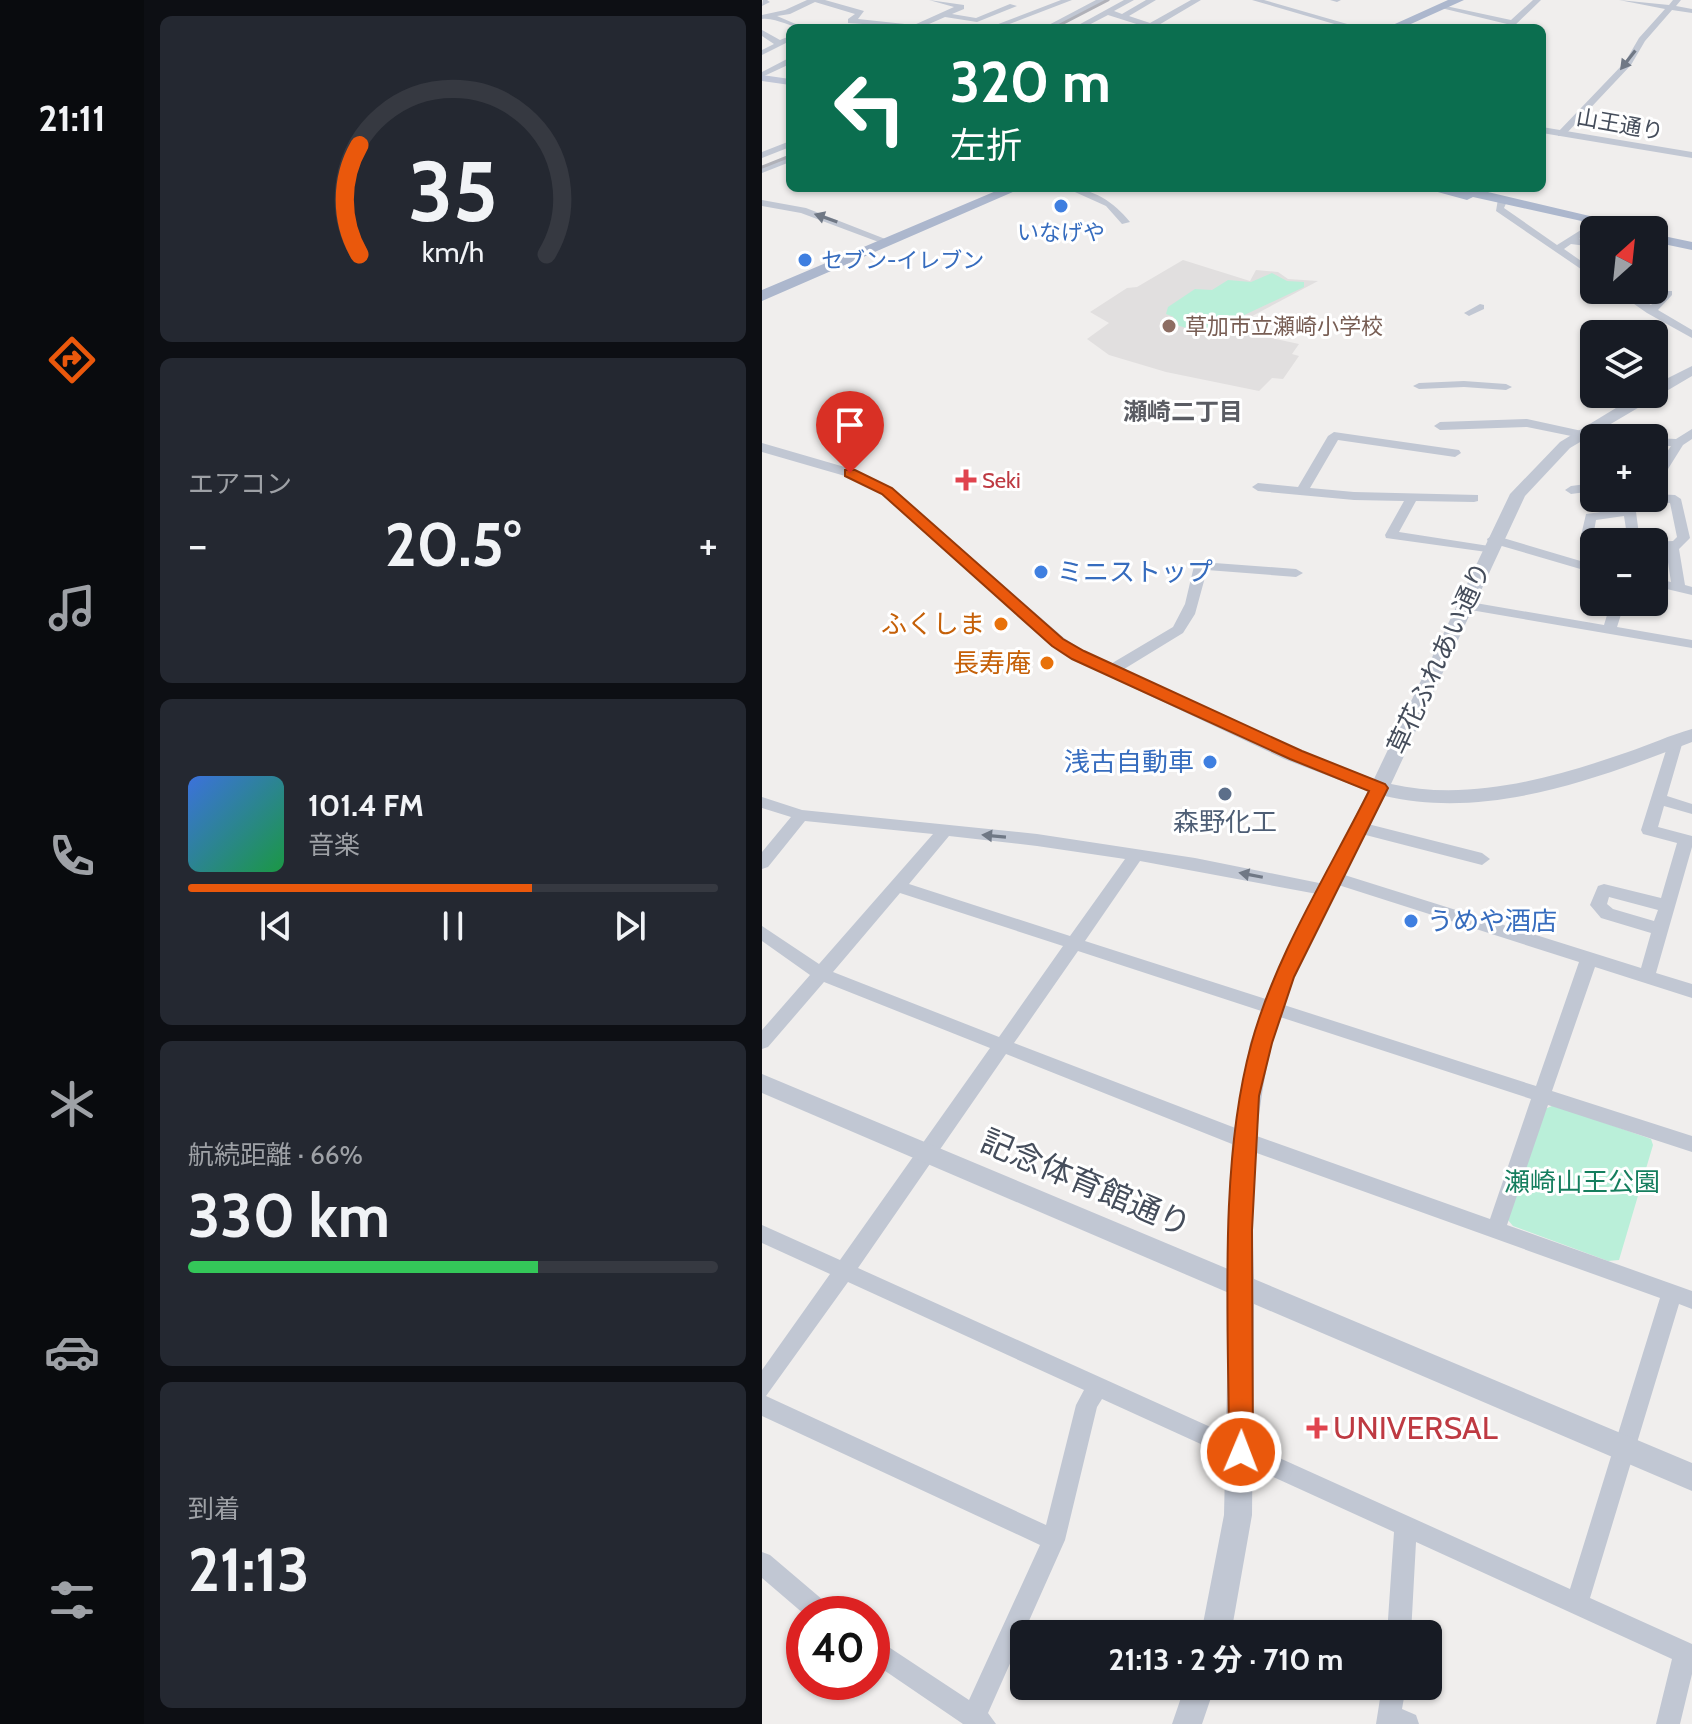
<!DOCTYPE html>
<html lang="ja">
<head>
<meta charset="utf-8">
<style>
  :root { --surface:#171b24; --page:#242831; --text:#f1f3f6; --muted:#9ea1a6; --line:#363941; --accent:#ea580c }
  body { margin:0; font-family:Cabin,"Noto Sans JP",sans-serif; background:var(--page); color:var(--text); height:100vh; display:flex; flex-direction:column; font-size:30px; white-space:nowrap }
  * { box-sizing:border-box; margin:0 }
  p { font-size:26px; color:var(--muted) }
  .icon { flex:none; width:44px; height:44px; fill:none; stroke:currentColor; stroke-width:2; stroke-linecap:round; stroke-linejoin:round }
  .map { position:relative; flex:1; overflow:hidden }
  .drawer { display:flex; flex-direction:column; gap:16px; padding:16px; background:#0d0f14; width:618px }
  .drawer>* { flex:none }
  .hud { position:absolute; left:24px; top:24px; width:760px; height:168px; border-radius:12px; box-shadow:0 2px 6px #0004; background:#0b6e4f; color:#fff; overflow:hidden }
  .needle { width:52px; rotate:27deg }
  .tools { position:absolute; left:818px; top:216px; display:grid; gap:16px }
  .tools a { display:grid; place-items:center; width:88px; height:88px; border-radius:12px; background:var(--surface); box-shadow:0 2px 6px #0004; font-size:40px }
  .speed { position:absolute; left:24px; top:1596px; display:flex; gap:16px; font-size:40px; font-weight:700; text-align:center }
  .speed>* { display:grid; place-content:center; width:104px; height:104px; border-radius:50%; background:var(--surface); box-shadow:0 2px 6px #0004; line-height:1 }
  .speed .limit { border:12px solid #d22; background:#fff; color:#111 }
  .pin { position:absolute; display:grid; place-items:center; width:68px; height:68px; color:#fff; margin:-82px -34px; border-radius:50% 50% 50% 0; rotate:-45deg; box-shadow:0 0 8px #0007 }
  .pin .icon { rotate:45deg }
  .me { position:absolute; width:88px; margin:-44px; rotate:1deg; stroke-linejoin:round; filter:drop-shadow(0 0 6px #0008) }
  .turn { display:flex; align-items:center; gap:28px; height:168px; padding:0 32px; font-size:36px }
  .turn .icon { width:104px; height:104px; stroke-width:2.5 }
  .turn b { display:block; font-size:56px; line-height:68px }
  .big { font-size:60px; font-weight:700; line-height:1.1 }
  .drawer .card { flex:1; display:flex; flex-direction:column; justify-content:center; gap:12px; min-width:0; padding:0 28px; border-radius:12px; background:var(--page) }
  .drawer .dial { align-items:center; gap:0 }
  .dial svg { height:208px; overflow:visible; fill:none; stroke:var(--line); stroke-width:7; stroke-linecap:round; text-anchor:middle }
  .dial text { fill:var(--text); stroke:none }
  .song { display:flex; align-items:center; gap:24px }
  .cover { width:96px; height:96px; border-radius:12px; background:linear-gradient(135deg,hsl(220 70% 55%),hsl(140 70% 35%)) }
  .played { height:8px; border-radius:4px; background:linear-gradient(90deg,var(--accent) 65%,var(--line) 65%) }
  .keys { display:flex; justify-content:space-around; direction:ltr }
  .heat { display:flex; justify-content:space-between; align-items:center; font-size:44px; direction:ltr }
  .charge { height:12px; border-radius:6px; background:linear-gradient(90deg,#34c759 66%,var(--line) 0) }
  .trip { position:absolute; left:248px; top:1620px; width:432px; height:80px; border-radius:12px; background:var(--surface); box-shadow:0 2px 6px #0004; font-weight:700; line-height:80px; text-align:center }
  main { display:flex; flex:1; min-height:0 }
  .tab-bar { display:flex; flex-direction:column; width:144px; justify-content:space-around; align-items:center; background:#090b0e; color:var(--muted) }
  .tab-bar .icon { width:56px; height:56px }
  .tab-bar .selected { color:var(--accent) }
  .tab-bar b { font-size:36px; color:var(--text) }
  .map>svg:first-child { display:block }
</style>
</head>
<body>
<main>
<nav class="tab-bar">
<b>21:11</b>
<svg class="icon selected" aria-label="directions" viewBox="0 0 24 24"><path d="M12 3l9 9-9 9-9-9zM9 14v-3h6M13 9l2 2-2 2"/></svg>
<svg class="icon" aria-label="music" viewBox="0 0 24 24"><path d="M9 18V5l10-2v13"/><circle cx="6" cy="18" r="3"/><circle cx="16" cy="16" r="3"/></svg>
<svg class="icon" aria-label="phone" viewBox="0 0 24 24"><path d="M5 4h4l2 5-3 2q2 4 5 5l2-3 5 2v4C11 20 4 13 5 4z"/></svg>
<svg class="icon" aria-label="climate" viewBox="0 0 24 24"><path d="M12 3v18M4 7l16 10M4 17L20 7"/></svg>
<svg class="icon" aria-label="car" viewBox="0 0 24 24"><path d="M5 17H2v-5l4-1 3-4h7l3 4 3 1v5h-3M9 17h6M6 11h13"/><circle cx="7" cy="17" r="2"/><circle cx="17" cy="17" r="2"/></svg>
<svg class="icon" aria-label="filters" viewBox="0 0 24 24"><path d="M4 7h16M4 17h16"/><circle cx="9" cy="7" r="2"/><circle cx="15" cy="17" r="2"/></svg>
</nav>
<section class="drawer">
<div class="card dial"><svg viewBox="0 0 100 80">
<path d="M14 69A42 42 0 1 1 86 69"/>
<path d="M14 69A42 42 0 0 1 14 27" stroke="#ea580c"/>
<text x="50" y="56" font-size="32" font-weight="700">35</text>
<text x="50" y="72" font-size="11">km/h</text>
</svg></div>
<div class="card"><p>エアコン</p>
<div class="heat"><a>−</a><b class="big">20.5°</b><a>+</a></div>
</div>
<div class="card">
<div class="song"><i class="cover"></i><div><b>101.4 FM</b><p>音楽</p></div></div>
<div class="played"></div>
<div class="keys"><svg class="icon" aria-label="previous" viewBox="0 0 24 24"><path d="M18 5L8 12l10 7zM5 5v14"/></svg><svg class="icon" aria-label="pause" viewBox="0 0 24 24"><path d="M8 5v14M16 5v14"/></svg><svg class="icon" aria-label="next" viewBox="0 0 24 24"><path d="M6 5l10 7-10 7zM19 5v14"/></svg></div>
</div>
<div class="card"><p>航続距離 · 66%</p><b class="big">330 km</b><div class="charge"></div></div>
<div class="card"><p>到着</p><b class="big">21:13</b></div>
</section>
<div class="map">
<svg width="930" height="1724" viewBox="0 0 930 1724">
  <rect width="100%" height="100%" fill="#f0eeed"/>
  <path fill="#e1dfdf" d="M421,260L488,281L494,270L516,272L526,279L556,281L466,329L537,344L530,354L537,356L521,379L510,378L497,391L404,372L347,355L325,339L347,323L328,312L365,288L375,287Z"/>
  <path fill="#baefd9" d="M510,273L525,281L542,282V287L444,333L406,323L412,317L404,314L406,307L433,289L450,290L466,280L489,282Z
    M792,1105L889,1139L891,1145L857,1260L846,1261L751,1226L746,1220L783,1109Z"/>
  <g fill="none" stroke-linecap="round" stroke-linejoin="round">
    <path fill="#c1c7d3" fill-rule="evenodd" d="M1,0H5L8,2L0,6Z
      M45,0H63L102,11L96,19L152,25L192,7L167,0L202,5V9L190,14L214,18L248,4L255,6L215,22L183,17L158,28L86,23V19L93,14L53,2L28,14L15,16L43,28C28,28 14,17 0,19V15L23,10Z
      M299,0H310L237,28H226Z
      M334,0H344L291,28H281Z
      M362,0H372L352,11L360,14L384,0H394L367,16L388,23L429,0H439L395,26L399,28H387L346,15L321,28H311Z
      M490,0H502L599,28H586Z
      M568,0H579L575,2Z
      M771,0H779L750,28H741L745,24L675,7L679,5L749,20Z
      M857,0L907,5L911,0H919L914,6L930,9V13L910,10L883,41L869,65L802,136H796V132L863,62L877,38L903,9Z
      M0,30L18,40L28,36V41L0,55V50L12,44L0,36Z
      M25,59H28V64L0,77V72Z
      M28,141V147L0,158V152Z
      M28,156V162L0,173V167Z
      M304,188C331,188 352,202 368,222L360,224L344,206Z
      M741,196L746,199L742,208L795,245L830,223H836V227L817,239L832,241V247L809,244L802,249L832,270V278L734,211L736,199Z
      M0,200L44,208L131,242L122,244L39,213L0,206Z
      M852,290H864L889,305L902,291H910V295L896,310L930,330V338L885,313Z
      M718,304L722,305V309L707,316L702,313Z
      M702,381L744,384L750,387L744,390L702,387L657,389L651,386L657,383Z
      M765,419L820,431L825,426L846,438H832L825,434L819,438L765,427L678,430L672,426L678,422Z
      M930,429V439L921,445L901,477L892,479V471L909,446H892V438L914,439Z
      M572,432L697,450L699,453L693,457L576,440L548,488L592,492L716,495V501L712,502L654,501L637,532L727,546L733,550L732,553L624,538L623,535L642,501L592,500L496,491L490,487L496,483L536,487L566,436Z
      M832,483V491L809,494L803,490L809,486Z
      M892,494L913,495L919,499L928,538L917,549L923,585L930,587V595L892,586V578L909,582L904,549L892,548V542H887L911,541L915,537L908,503L886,502L880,498H892Z
      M868,508L874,512L878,542H866L862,516L834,520L831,537L852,538L858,542H832V544L819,543L818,540L824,514Z
      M731,535L832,565V573L726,542L725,539Z
      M439,562L534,569L541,573L534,577L445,570L433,614L421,633L354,674H344L342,671L352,662L411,627L423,604L432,566Z
      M702,601L842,625L849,602H863L855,627L930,640V648L697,608V602Z
      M914,736L921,741L905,796L930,804V814L902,806L896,827L930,836V847L894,973L930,984V998L833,967L790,1091L930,1136V1152L786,1105L745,1225L930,1291V1309L917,1304L828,1598L930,1644V1674L918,1724H894L910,1659L654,1542L649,1634H625L632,1532L340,1399L335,1407L303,1540L226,1713L234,1724H201L110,1662V1636L207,1700L278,1545L0,1416V1370L68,1274L0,1243V1225L78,1260L228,1048L62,982L6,1047L0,1049V1030L48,975L0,941V926L57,964L171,834L43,821L6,867L0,869V852L29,817L0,808V797L40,810L275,834L433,858L572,886L574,890L572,894L566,896L378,861L323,941L774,1086L817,962L567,882L565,878L573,872L879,968L889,933L839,918L828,905L836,886L842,884L899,898L915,843L881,834L879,830L907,741ZM187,836L275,846L363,859L308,936L147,884ZM138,893L301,946L237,1037L71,972ZM847,897L896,910L892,921L851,909L845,904ZM316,951L769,1099L728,1219L489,1134L252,1043ZM244,1054L475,1146L898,1298L808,1589L96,1268ZM86,1282L322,1390L314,1405L284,1525L4,1396Z
      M598,822L720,853L728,859L720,865L592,832L590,828L592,824Z
      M0,1552L8,1555L68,1606L72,1614H42L0,1578Z
      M620,1686H644L640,1709L654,1715L657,1724H614Z"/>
    <path fill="#c1c7d3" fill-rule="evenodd" d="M780,127L930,152V158L780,133Z
      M930,366V376L808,448L763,496L629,784C707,802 791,778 866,752C887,745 908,735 930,729V742C835,779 726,820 623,796C586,870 529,965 510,1044C491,1121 489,1201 492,1279L930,1463V1491L492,1304L490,1515L469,1634H439L462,1515L467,1293L0,1093V1074L466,1269L470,1140L488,1043L512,977L606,791L522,759L310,659L290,646L120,494L83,476L0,452V443L93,470L130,488L302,638L322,651L536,750L612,779L748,494L798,442L877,394H892V385Z
      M423,1686H453L440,1724H410Z"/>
    <path fill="#c0c6d7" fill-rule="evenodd" d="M0,75L28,79V85L0,81Z"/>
    <path fill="#acb7cd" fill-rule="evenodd" d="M686,0H702L640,28H624Z
      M241,188H260L0,301V290Z
      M661,188H709L887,230H860L711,197L705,200Z
      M892,234L930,242V250L892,242Z"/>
    <path stroke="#b0b1b8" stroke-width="3" d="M292,28L346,0
      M0,167L28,156"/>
  </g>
  <defs><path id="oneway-solid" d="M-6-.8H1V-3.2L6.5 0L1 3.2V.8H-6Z" transform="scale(2)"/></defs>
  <g fill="#707885">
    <use href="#oneway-solid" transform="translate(866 60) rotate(128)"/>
    <use href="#oneway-solid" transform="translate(64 218) rotate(-161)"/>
    <use href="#oneway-solid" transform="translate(232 836) rotate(-175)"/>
    <use href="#oneway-solid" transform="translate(489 875) rotate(-169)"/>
  </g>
  <path fill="#ea580c" stroke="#983908" stroke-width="2" d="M83,470H93L130,488L301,639L322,651L540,751L623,784L626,788L532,977L510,1043L497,1096L490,1230L491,1452L488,1461L479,1465L470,1461L467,1452C467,1326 456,1166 489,1045C513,956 566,873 607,791L528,759L310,659L290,646L120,494L83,476Z"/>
  <g fill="#3f7fe0" stroke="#fff" stroke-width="3">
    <circle cx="299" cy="206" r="8"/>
    <circle cx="43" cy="260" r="8"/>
    <circle cx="279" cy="572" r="8"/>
    <circle cx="448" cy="762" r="8"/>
    <circle cx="649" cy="921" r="8"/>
  </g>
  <circle fill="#8d6e63" stroke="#fff" stroke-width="3" cx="407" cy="326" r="8"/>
  <g fill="#e0444e" stroke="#fff" stroke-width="3">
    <path d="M200 468h8v8h8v8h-8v8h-8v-8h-8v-8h8z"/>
    <path d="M551 1416h8v8h8v8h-8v8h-8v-8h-8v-8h8z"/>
  </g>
  <g fill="#e8710a" stroke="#fff" stroke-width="3">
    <circle cx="239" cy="624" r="8"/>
    <circle cx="285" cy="663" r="8"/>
  </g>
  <circle fill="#5c6f8a" stroke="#fff" stroke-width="3" cx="463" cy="794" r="8"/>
  <g text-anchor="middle" stroke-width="6" stroke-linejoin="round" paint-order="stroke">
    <g font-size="22" fill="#454d5b" stroke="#fff">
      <text transform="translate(858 124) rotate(10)" y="8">山王通り</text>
    </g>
    <g font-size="22" fill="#366cbe" stroke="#fff">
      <text x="299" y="240">いなげや</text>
      <text x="59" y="268" text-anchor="start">セブン-イレブン</text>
    </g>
    <g font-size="22" fill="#785e54" stroke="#fff" text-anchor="start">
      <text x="423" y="334">草加市立瀬崎小学校</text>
    </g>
    <g font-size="22" fill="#be3a42" stroke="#fff" text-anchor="start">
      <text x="220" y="488">Seki</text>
    </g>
    <g font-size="24" font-weight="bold" fill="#5a5c63" stroke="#fff">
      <text x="421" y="420">瀬崎二丁目</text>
    </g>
    <g font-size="26" fill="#366cbe" stroke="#fff" text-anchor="start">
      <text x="295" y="581">ミニストップ</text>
      <text x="432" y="771" text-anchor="end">浅古自動車</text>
      <text x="665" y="930">うめや酒店</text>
    </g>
    <g font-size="26" fill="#c56008" stroke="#fff" text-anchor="end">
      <text x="223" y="633">ふくしま</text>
      <text x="269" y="672">長寿庵</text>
    </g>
    <g font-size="26" fill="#454d5b" stroke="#fff">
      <text transform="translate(677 658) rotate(-65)" y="9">草花ふれあい通り</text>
    </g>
    <g font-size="26" fill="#4e5e75" stroke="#fff">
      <text x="463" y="831">森野化工</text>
    </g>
    <g font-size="26" fill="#157e5e" stroke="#fff">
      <text x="820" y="1191">瀬崎山王公園</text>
    </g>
    <g font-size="32" fill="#454d5b" stroke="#fff">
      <text transform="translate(324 1183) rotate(23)" y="11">記念体育館通り</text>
    </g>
    <g font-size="32" fill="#be3a42" stroke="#fff" text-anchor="start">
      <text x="571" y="1439">UNIVERSAL</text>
    </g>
  </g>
</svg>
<div class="tools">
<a><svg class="needle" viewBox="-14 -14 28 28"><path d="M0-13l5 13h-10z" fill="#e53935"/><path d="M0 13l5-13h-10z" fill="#9ea1a6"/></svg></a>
<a><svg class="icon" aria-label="layers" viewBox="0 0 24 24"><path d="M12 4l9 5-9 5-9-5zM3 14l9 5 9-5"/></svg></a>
<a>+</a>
<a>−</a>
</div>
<div class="speed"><div class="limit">40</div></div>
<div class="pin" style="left:88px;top:473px;background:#d93025"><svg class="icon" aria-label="arrive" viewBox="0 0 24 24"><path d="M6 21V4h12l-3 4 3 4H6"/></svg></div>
<svg class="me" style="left:479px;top:1452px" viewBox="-20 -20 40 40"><circle r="17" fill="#ea580c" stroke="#fff" stroke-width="3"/><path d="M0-11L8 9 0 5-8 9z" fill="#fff"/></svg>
<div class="trip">21:13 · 2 分 · 710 m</div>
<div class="hud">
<div class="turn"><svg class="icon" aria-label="left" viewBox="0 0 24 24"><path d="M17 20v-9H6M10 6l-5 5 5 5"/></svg><div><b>320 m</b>左折</div></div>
</div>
</div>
</main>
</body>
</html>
